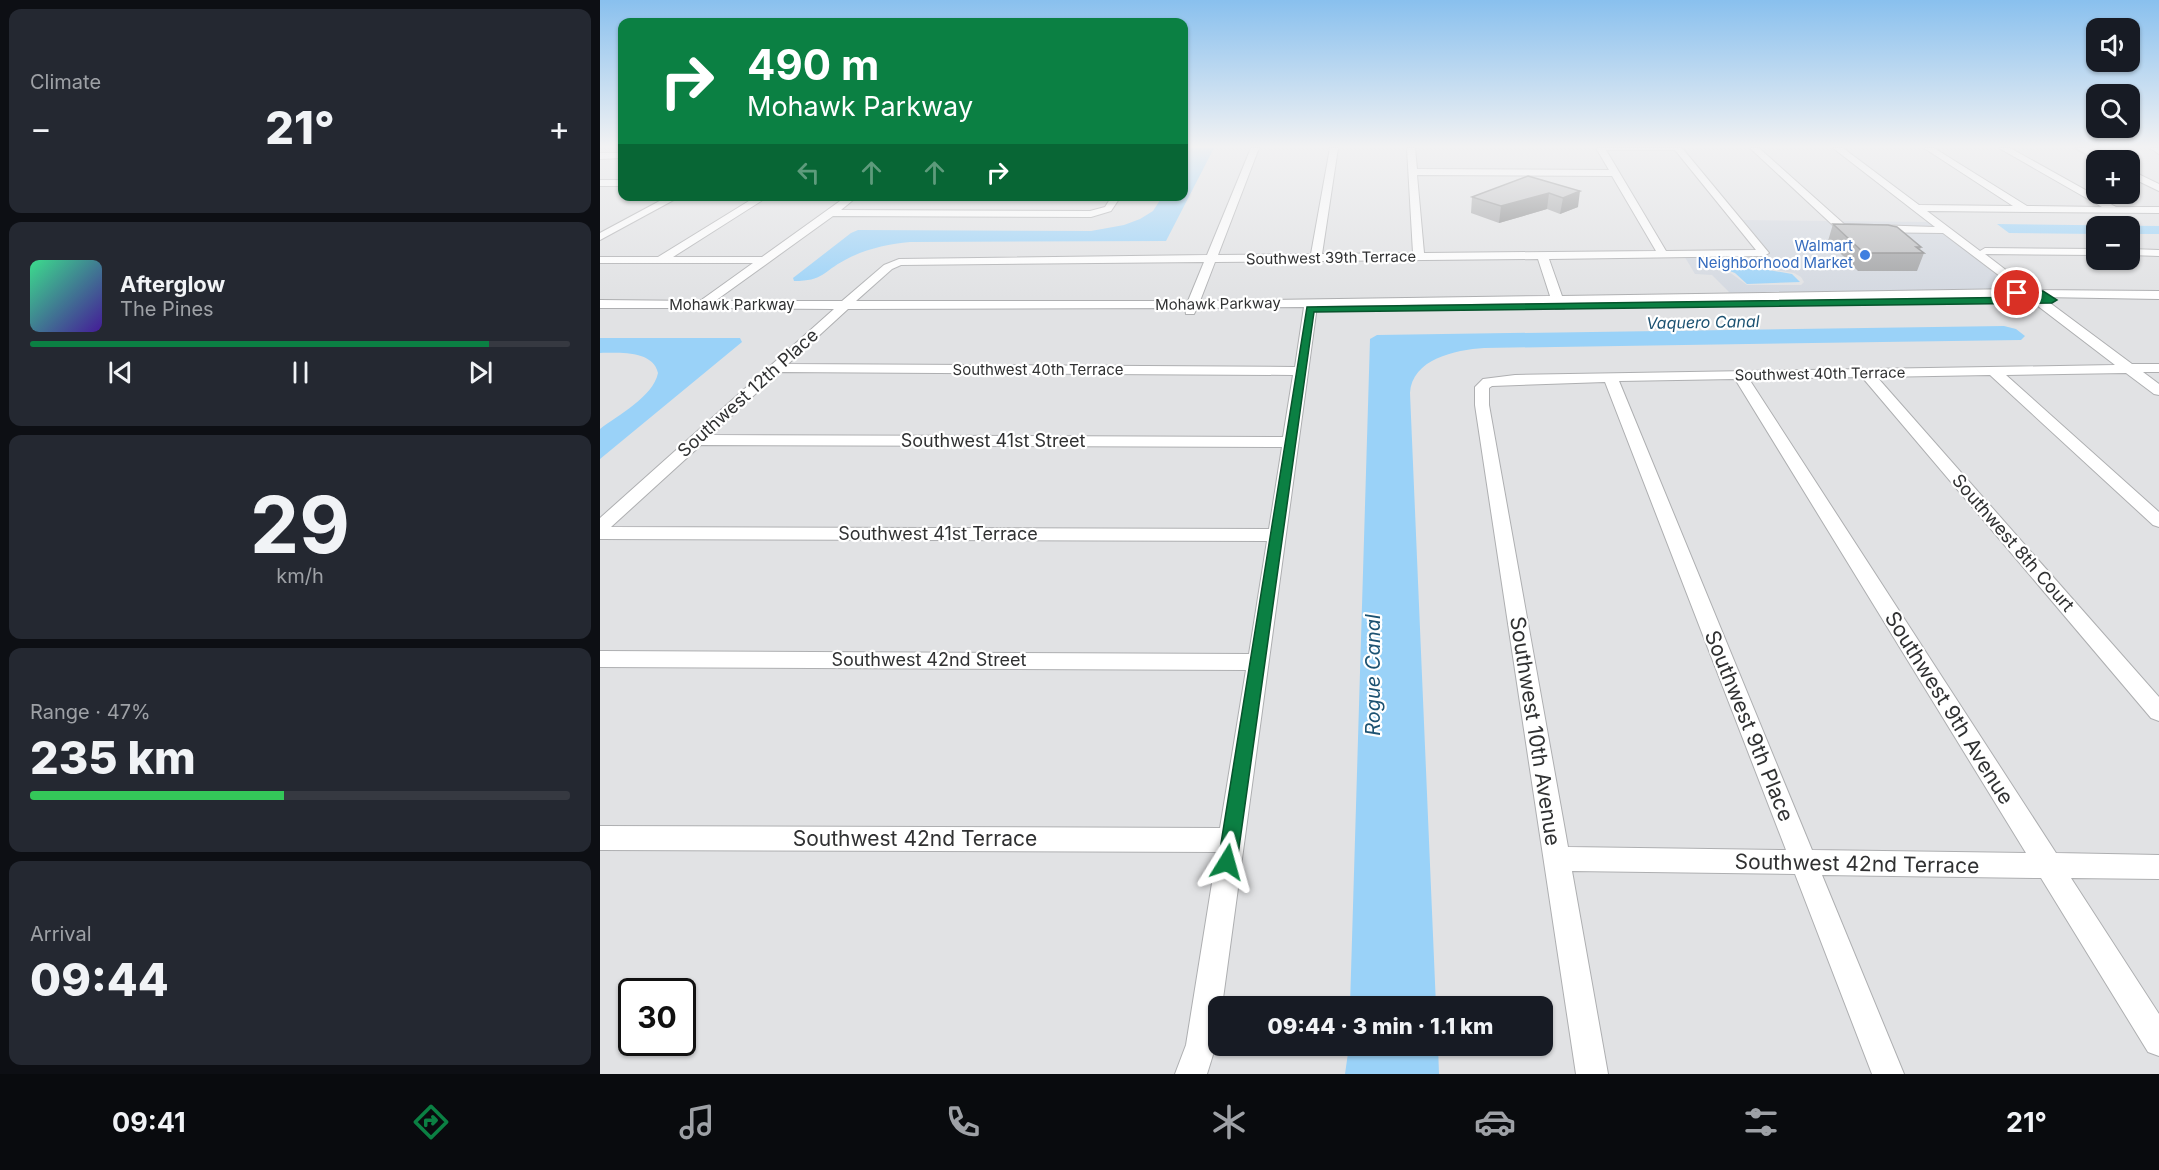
<!DOCTYPE html>
<html lang="en">
<head>
<meta charset="utf-8">
<style>
  :root { --surface:#171b24; --page:#242831; --text:#f1f3f6; --muted:#9ea1a6; --line:#363941; --accent:#0b8043 }
  body { margin:0; font-family:Inter,sans-serif; background:var(--page); color:var(--text); height:100vh; display:flex; flex-direction:column; font-size:22px; white-space:nowrap }
  * { box-sizing:border-box; margin:0 }
  p { font-size:20px; color:var(--muted) }
  .icon { flex:none; width:33px; height:33px; fill:none; stroke:currentColor; stroke-width:2; stroke-linecap:round; stroke-linejoin:round }
  .map { position:relative; flex:1; overflow:hidden }
  .side { display:flex; flex-direction:column; gap:9px; padding:9px; background:#0d0f14; width:600px }
  .side>* { flex:none }
  .hud { position:absolute; left:18px; top:18px; width:570px; height:183px; border-radius:12px; box-shadow:0 2px 4px #0004; background:#0b8043; color:#fff; overflow:hidden }
  .buttons { position:absolute; left:1486px; top:18px; display:grid; gap:12px }
  .buttons a { display:grid; place-items:center; width:54px; height:54px; border-radius:12px; background:var(--surface); box-shadow:0 2px 4px #0004; font-size:30px }
  .speed { position:absolute; left:18px; top:978px; display:flex; gap:12px; font-size:30px; font-weight:700; text-align:center }
  .speed>* { display:grid; place-content:center; width:78px; height:78px; border-radius:50%; background:var(--surface); box-shadow:0 2px 4px #0004; line-height:1 }
  .speed .limit { border:3px solid #111; border-radius:9px; background:#fff; color:#111 }
  .pin { position:absolute; display:grid; place-items:center; width:51px; height:51px; color:#fff; margin:-26px; border:3px solid #fff; border-radius:50%; box-shadow:0 2px 6px #0007 }
  .me { position:absolute; width:66px; margin:-33px; rotate:8deg; stroke-linejoin:round; filter:drop-shadow(0 0 4px #0008) }
  .turn { display:flex; align-items:center; gap:21px; height:126px; padding:0 30px; font-size:27px }
  .turn .icon { width:78px; height:78px; stroke-width:2.5 }
  .turn b { display:block; font-size:42px; line-height:51px }
  .lanes { display:flex; align-items:center; height:57px; padding:0 30px; background:#0003; justify-content:center; gap:30px; direction:ltr }
  .lanes .off { opacity:.35 }
  .big { font-size:45px; font-weight:800; line-height:1.1 }
  .side .tile { flex:1; display:flex; flex-direction:column; justify-content:center; gap:9px; min-width:0; padding:0 21px; border-radius:12px; background:var(--page) }
  .side .dial { align-items:center; gap:0 }
  .dial b { font-size:78px; line-height:1 }
  .song { display:flex; align-items:center; gap:18px }
  .cover { width:72px; height:72px; border-radius:9px; background:linear-gradient(135deg,hsl(150 70% 55%),hsl(260 70% 35%)) }
  .played { height:6px; border-radius:3px; background:linear-gradient(90deg,var(--accent) 85%,var(--line) 85%) }
  .keys { display:flex; justify-content:space-around; direction:ltr }
  .heat { display:flex; justify-content:space-between; align-items:center; font-size:33px; direction:ltr }
  .charge { height:9px; border-radius:4px; background:linear-gradient(90deg,#34c759 47%,var(--line) 0) }
  .trip { position:absolute; left:608px; top:996px; width:345px; height:60px; border-radius:12px; background:var(--surface); box-shadow:0 2px 4px #0004; font-weight:800; line-height:60px; text-align:center }
  .menu { display:flex; height:96px; justify-content:space-around; align-items:center; background:#090b0e; color:var(--muted) }
  .menu .icon { width:42px; height:42px }
  .menu .current { color:var(--accent) }
  .menu b { font-size:27px; color:var(--text) }
  main { display:flex; flex:1; min-height:0 }
  .map>svg:first-child { display:block }
</style>
</head>
<body>
<main>
<section class="side">
<div class="tile"><p>Climate</p>
<div class="heat"><a>−</a><b class="big">21°</b><a>+</a></div>
</div>
<div class="tile">
<div class="song"><i class="cover"></i><div><b>Afterglow</b><p>The Pines</p></div></div>
<div class="played"></div>
<div class="keys"><svg class="icon" aria-label="previous" viewBox="0 0 24 24"><path d="M18 5L8 12l10 7zM5 5v14"/></svg><svg class="icon" aria-label="pause" viewBox="0 0 24 24"><path d="M8 5v14M16 5v14"/></svg><svg class="icon" aria-label="next" viewBox="0 0 24 24"><path d="M6 5l10 7-10 7zM19 5v14"/></svg></div>
</div>
<div class="tile dial"><b>29</b><p>km/h</p></div>
<div class="tile"><p>Range · 47%</p><b class="big">235 km</b><div class="charge"></div></div>
<div class="tile"><p>Arrival</p><b class="big">09:44</b></div>
</section>
<div class="map">
<svg width="1559" height="1074" viewBox="0 0 1559 1074">
  <rect width="100%" height="100%" fill="#e1e2e4"/>
  <path fill="#d3d8e0" fill-rule="evenodd" d="M1142,220L1330,222L1422,291L1132,295L1112,275L1095,274L1083,254L1169,252ZM1121,264L1145,265L1194,273L1201,277L1204,282L1201,285H1147L1132,274L1116,266Z"/>
  <path fill="#9ad2f8" d="M590,148H614L566,241L310,242C288,244 265,249 245,260C222,272 224,281 194,281L193,278L251,233L258,230L491,231L524,225L540,219L553,211L562,197L584,196V159Z
    M1397,224L1559,226V234H1530V226H1497V234L1409,233Z
    M1145,266L1192,274L1200,282L1147,284L1135,273L1119,267Z
    M1404,326L1416,329L1425,336L1421,340L884,348C855,350 812,359 810,393L836,1006H750L770,339L777,335Z
    M0,338H140L142,342L0,459V429C18,415 53,397 58,373C53,350 18,353 0,353Z
    M749,1046H838L839,1074H745Z"/>
  <g fill="none" stroke-linecap="round" stroke-linejoin="round">
    <defs>
      <path id="minor" d="M651,148H659L618,255L711,254L730,148H738L722,254L813,253L807,148H815L817,169L1009,170L996,148H1082L1169,253L1164,256L949,259L962,296L1417,289L1343,233L1257,232L1237,229L1150,148H1159L1244,224L1335,227L1233,148H1243L1319,205L1413,206L1324,148H1334L1427,206L1502,207L1399,148H1410L1516,207H1559V213L1327,211L1380,251L1385,248L1497,249V255L1385,254L1432,290L1559,291V299L1442,297L1532,364H1559V372H1543L1559,384V395L1554,394L1526,373L1406,375L1559,512V527L1553,525L1390,375L1277,377L1559,697V721L1551,718L1262,377L1149,379L1456,853L1559,855V879L1471,878L1559,1014V1056L1548,1052L1441,878L1222,875L1304,1074H1272L1195,874L972,871L1008,1074H976L875,405V387L883,379L915,375L1515,365L1426,297L965,303L964,309H956L953,303L717,306L622,1006H618L616,1045L607,1074H575L586,1045L617,852L0,850V826L620,828L646,670L0,667V651L649,654L667,541L0,539V518L234,309L105,308L99,311L94,308H0V300L100,301L153,263H0V257H58L157,196H169L73,257H162L247,196H258L241,210L490,211L505,207L512,196H521L511,211L491,217L233,216L115,301H242L284,265L299,259L607,255ZM1006,150H1075L1156,250L1066,251ZM817,175L1012,176L1056,251L824,253ZM938,259L950,296L600,301L615,262ZM604,262L588,301H256L292,269L301,265ZM704,307L695,367L188,364L248,309L585,308L586,314H594L597,308ZM179,372L693,375L683,437L111,435ZM1135,379L1426,853L1212,850L1019,381ZM1005,382L1186,850L968,847L889,405V388L892,386ZM101,445L682,447L669,529L11,527Z
        M1475,148H1486L1508,160H1498Z
        M1550,148H1559V154Z
        M0,153H22V158L0,159Z
        M1530,170L1559,184V191L1530,177Z
        M0,180H22V186H0Z
        M69,196H81L0,240V233Z
        M1530,249L1559,250V256L1530,255Z"/>
    </defs>
    <use href="#minor" stroke="#aeafb1" stroke-width="2"/>
    <use href="#minor" fill="#fff" fill-rule="evenodd"/>
  </g>
  <path fill="#a0a1a3" d="M928,176L978,207L960,214L947,209L899,223L871,213L872,197Z
    M1233,224L1321,247L1320,250L1324,253L1317,271H1258L1228,241Z"/>
  <path fill="#828384" d="M980,191L978,207L960,214L963,198Z
    M949,193L947,209L899,223L901,206Z"/>
  <path fill="#babbbd" stroke="#828384" stroke-width="1.5" d="M928,176L980,191L963,198L949,193L901,206L872,197Z
    M1233,224L1288,225L1297,227L1321,247H1316L1324,253H1264Z"/>
  <linearGradient id="sky" x2="0" y2="1"><stop stop-color="#89c0ee"/><stop offset="0.49" stop-color="#f2f2f3"/><stop offset="1" stop-color="#f2f2f3" stop-opacity="0"/></linearGradient>
  <rect width="1559" height="299" fill="url(#sky)"/>
  <path fill="#0b8043" stroke="#07532c" stroke-width="1.5" d="M1414,291H1443L1457,300L1452,303L714,312L637,862L634,869L627,872L620,869L618,862L707,307L1442,297L1417,296L1413,293Z"/>
  <circle fill="#3f7fe0" stroke="#fff" stroke-width="2" cx="1265" cy="255" r="6"/>
  <g text-anchor="middle" stroke-width="4.5" stroke-linejoin="round" paint-order="stroke">
    <g font-size="15" fill="#366cbe" stroke="#fff" text-anchor="end">
      <text x="1253" y="251">Walmart<tspan x="1253" dy="17">Neighborhood Market</tspan></text>
    </g>
    <g font-size="15" fill="#303132" stroke="#fff">
      <text transform="translate(731 258) rotate(-1)" y="5">Southwest 39th Terrace</text>
      <text transform="translate(618 304) rotate(-1)" y="5">Mohawk Parkway</text>
      <text x="132" y="310">Mohawk Parkway</text>
      <text x="438" y="375">Southwest 40th Terrace</text>
      <text transform="translate(1220 374) rotate(-1)" y="5">Southwest 40th Terrace</text>
    </g>
    <g font-size="16" font-style="italic" fill="#1c5272" stroke="#fff">
      <text transform="translate(1103 322) rotate(-1)" y="6">Vaquero Canal</text>
    </g>
    <g font-size="18" fill="#303132" stroke="#fff">
      <text transform="translate(148 393) rotate(-42)" y="6">Southwest 12th Place</text>
      <text x="393" y="447">Southwest 41st Street</text>
      <text x="338" y="540">Southwest 41st Terrace</text>
      <text transform="translate(1413 543) rotate(49)" y="6">Southwest 8th Court</text>
      <text x="329" y="666">Southwest 42nd Street</text>
    </g>
    <g font-size="20" font-style="italic" fill="#1c5272" stroke="#fff">
      <text transform="translate(773 675) rotate(-90)" y="7">Rogue Canal</text>
    </g>
    <g font-size="21" fill="#303132" stroke="#fff">
      <text transform="translate(1349 708) rotate(58)" y="7">Southwest 9th Avenue</text>
      <text transform="translate(1149 726) rotate(68)" y="7">Southwest 9th Place</text>
      <text transform="translate(935 731) rotate(81)" y="7">Southwest 10th Avenue</text>
      <text x="315" y="846">Southwest 42nd Terrace</text>
      <text transform="translate(1257 864) rotate(1)" y="7">Southwest 42nd Terrace</text>
    </g>
  </g>
</svg>
<div class="buttons">
<a><svg class="icon" aria-label="sound" viewBox="0 0 24 24"><path d="M4 9h4l5-4v14l-5-4H4zM17 9q2 3 0 6"/></svg></a>
<a><svg class="icon" aria-label="search" viewBox="0 0 24 24"><circle cx="10" cy="10" r="6"/><path d="M15 15l6 6"/></svg></a>
<a>+</a>
<a>−</a>
</div>
<div class="speed"><div class="limit">30</div></div>
<div class="pin" style="left:1417px;top:293px;background:#d93025"><svg class="icon" aria-label="arrive" viewBox="0 0 24 24"><path d="M6 21V4h12l-3 4 3 4H6"/></svg></div>
<svg class="me" style="left:627px;top:862px" viewBox="-20 -20 40 40"><path d="M0-17L14 15 0 8-14 15z" fill="#0b8043" stroke="#fff" stroke-width="4"/></svg>
<div class="trip">09:44 · 3 min · 1.1 km</div>
<div class="hud">
<div class="turn"><svg class="icon" aria-label="right" viewBox="0 0 24 24"><path d="M7 20v-9h11M14 6l5 5-5 5"/></svg><div><b>490 m</b>Mohawk Parkway</div></div>
<div class="lanes"><svg class="icon off" aria-label="left" viewBox="0 0 24 24"><path d="M17 20v-9H6M10 6l-5 5 5 5"/></svg><svg class="icon off" aria-label="ahead" viewBox="0 0 24 24"><path d="M12 20V5M6 11l6-6 6 6"/></svg><svg class="icon off" aria-label="ahead" viewBox="0 0 24 24"><path d="M12 20V5M6 11l6-6 6 6"/></svg><svg class="icon" aria-label="right" viewBox="0 0 24 24"><path d="M7 20v-9h11M14 6l5 5-5 5"/></svg></div>
</div>
</div>
</main>
<nav class="menu">
<b>09:41</b>
<svg class="icon current" aria-label="directions" viewBox="0 0 24 24"><path d="M12 3l9 9-9 9-9-9zM9 14v-3h6M13 9l2 2-2 2"/></svg>
<svg class="icon" aria-label="music" viewBox="0 0 24 24"><path d="M9 18V5l10-2v13"/><circle cx="6" cy="18" r="3"/><circle cx="16" cy="16" r="3"/></svg>
<svg class="icon" aria-label="phone" viewBox="0 0 24 24"><path d="M5 4h4l2 5-3 2q2 4 5 5l2-3 5 2v4C11 20 4 13 5 4z"/></svg>
<svg class="icon" aria-label="climate" viewBox="0 0 24 24"><path d="M12 3v18M4 7l16 10M4 17L20 7"/></svg>
<svg class="icon" aria-label="car" viewBox="0 0 24 24"><path d="M5 17H2v-5l4-1 3-4h7l3 4 3 1v5h-3M9 17h6M6 11h13"/><circle cx="7" cy="17" r="2"/><circle cx="17" cy="17" r="2"/></svg>
<svg class="icon" aria-label="filters" viewBox="0 0 24 24"><path d="M4 7h16M4 17h16"/><circle cx="9" cy="7" r="2"/><circle cx="15" cy="17" r="2"/></svg>
<b>21°</b>
</nav>
</body>
</html>
